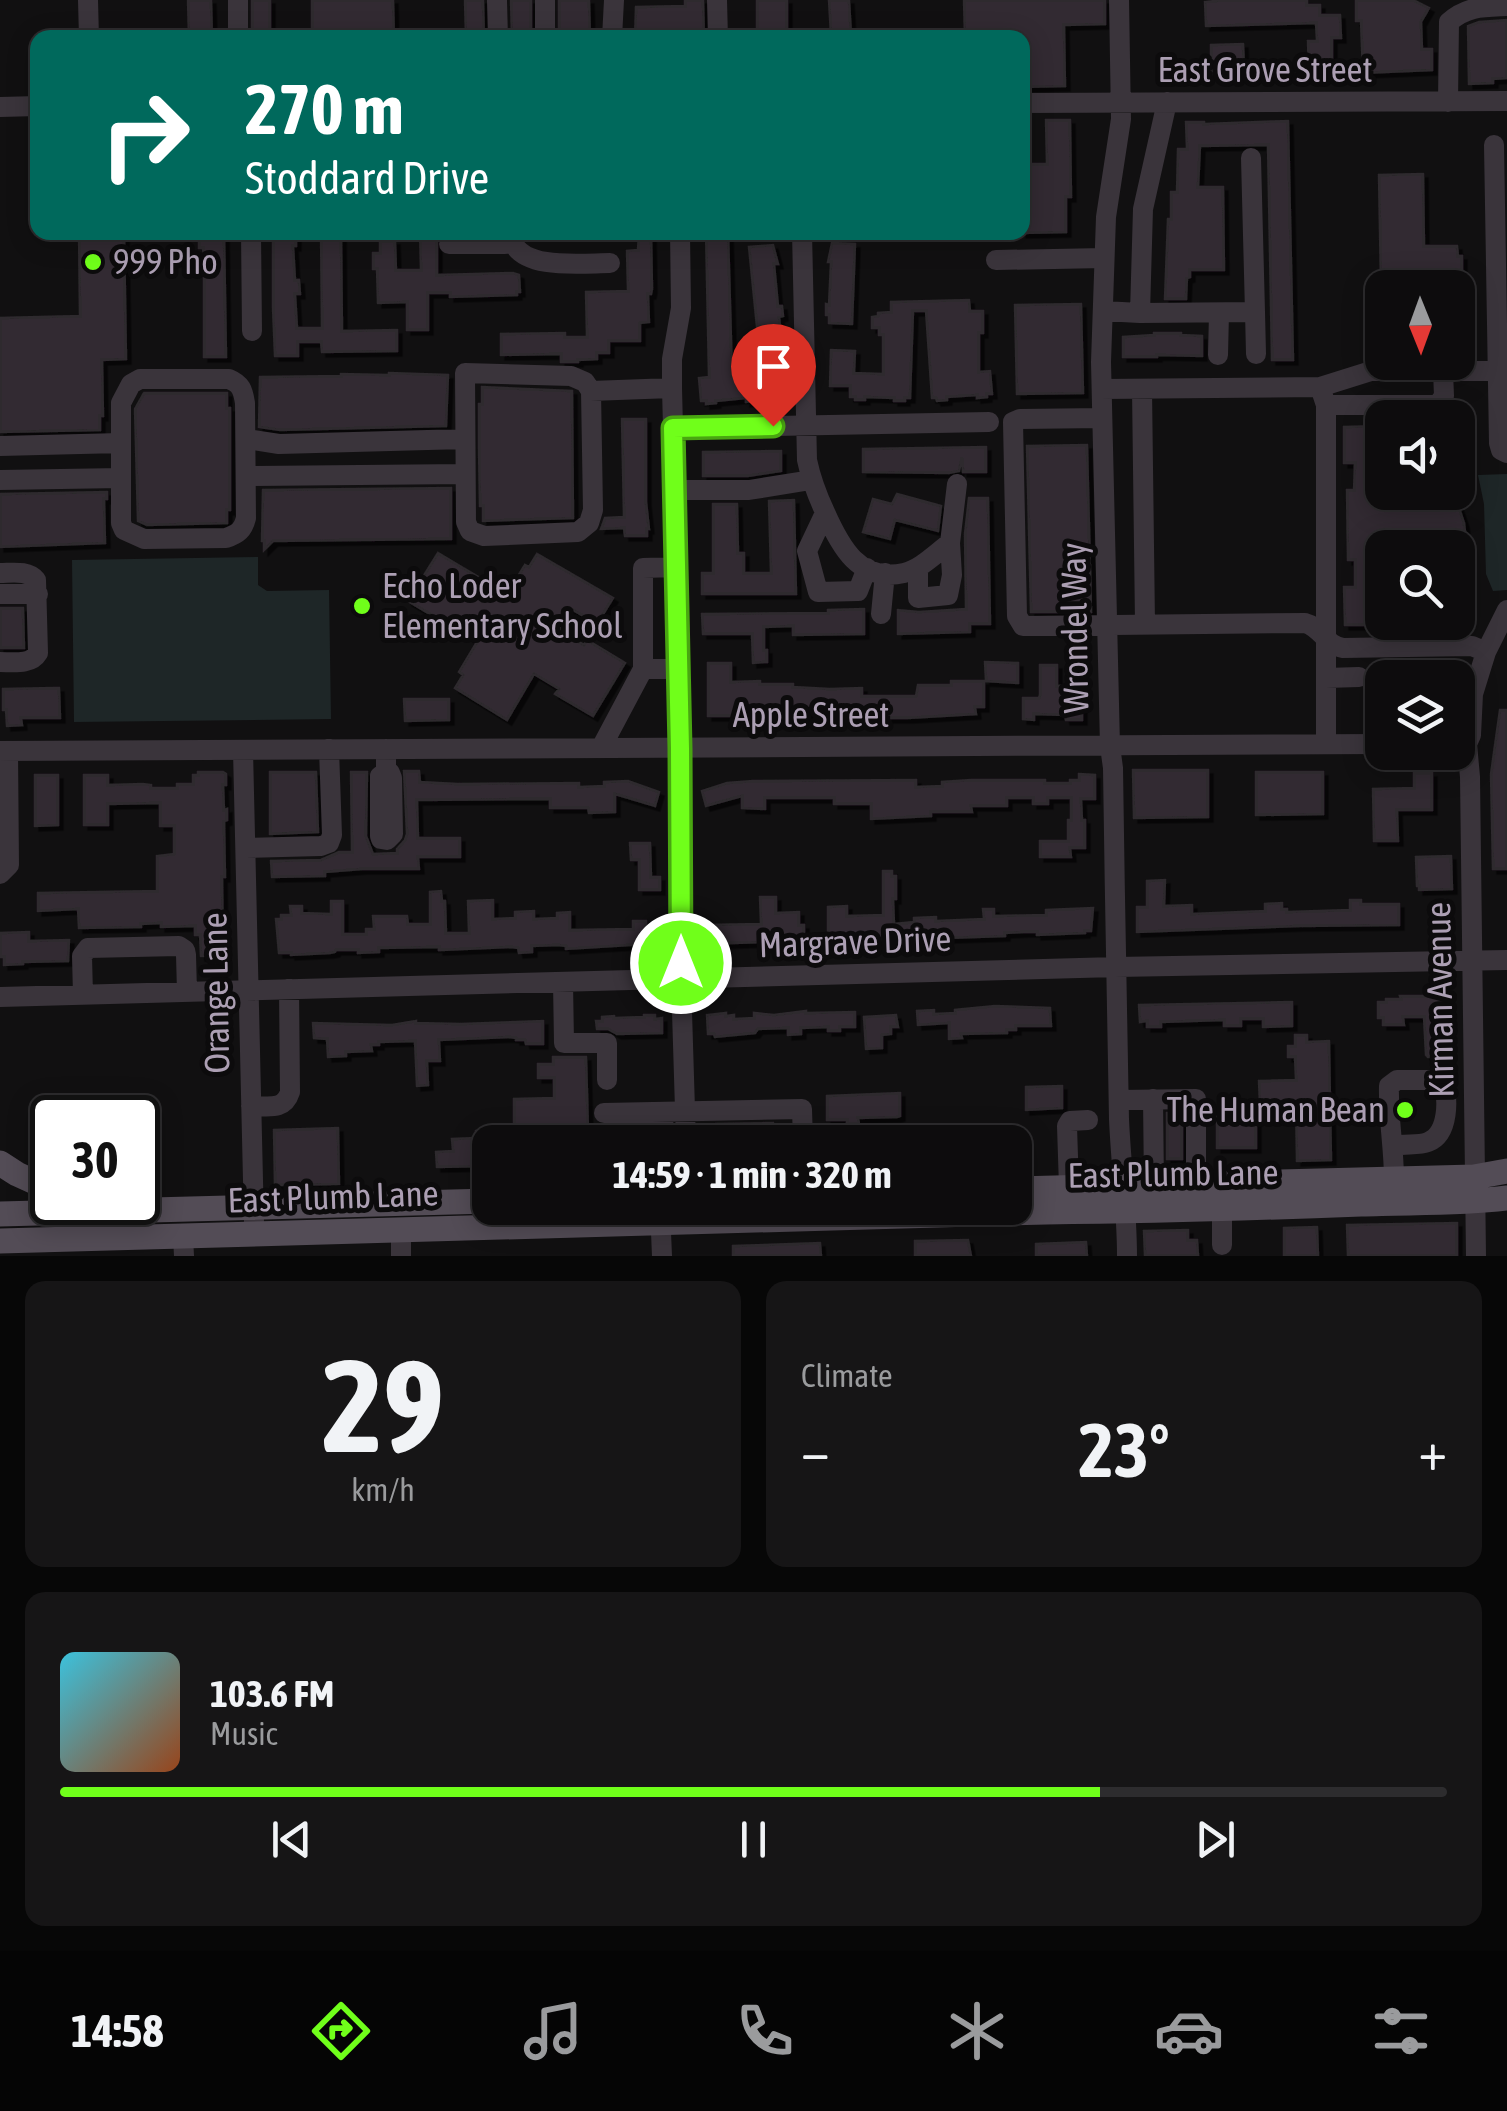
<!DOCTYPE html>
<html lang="en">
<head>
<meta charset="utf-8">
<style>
  :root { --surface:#0d0c0d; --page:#161516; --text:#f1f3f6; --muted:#9a9b9d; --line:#2d2c2e; --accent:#70ff1a }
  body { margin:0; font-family:"Asap Condensed",sans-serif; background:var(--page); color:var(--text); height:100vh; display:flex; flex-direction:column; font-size:38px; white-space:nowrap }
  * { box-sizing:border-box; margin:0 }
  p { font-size:32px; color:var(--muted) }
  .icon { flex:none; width:55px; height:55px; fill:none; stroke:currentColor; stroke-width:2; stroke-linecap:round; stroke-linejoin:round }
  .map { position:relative; height:1256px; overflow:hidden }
  .details { display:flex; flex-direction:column; gap:25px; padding:25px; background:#070707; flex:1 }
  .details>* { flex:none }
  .banner { position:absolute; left:30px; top:30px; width:1000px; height:210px; border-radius:20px; box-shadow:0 5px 25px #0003,0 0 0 2px var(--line); background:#00695c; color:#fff; overflow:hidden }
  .needle { width:65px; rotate:179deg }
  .fabs { position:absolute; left:1365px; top:270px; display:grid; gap:20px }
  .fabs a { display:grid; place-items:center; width:110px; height:110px; border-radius:20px; background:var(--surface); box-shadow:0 5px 25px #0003,0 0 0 2px var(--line); font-size:50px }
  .speed { position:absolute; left:30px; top:1095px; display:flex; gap:20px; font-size:50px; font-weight:700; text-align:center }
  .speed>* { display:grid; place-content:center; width:130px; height:130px; border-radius:50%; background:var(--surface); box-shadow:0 5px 25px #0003,0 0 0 2px var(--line); line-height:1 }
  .speed .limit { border:5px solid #111; border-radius:15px; background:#fff; color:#111 }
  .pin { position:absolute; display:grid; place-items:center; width:85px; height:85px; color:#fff; margin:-102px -42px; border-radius:50% 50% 50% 0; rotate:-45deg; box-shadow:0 0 10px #0007 }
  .pin .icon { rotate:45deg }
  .me { position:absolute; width:110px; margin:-55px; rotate:0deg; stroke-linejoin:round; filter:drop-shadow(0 0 8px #0008) }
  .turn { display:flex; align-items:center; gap:35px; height:210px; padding:0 50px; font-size:45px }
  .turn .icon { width:130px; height:130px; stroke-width:2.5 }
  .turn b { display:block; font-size:70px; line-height:85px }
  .big { font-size:75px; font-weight:700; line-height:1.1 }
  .details .widget { flex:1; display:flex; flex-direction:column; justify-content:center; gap:15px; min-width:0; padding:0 35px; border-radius:20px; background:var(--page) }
  .details .dial { align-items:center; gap:0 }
  .dial b { font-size:130px; line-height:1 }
  .song { display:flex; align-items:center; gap:30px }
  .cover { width:120px; height:120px; border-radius:15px; background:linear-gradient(135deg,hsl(190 70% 55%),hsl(20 70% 35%)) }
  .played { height:10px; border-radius:5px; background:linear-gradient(90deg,var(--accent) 75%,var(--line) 75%) }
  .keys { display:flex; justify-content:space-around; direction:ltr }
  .heat { display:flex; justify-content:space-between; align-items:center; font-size:55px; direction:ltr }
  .details .tiles { flex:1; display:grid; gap:25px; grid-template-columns:1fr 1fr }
  .widget:last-child { grid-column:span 2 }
  .trip { position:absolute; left:472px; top:1125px; width:560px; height:100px; border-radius:20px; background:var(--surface); box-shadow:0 5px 25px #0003,0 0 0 2px var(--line); font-weight:700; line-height:100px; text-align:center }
  .tab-bar { display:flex; height:160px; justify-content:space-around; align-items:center; background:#050505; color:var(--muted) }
  .tab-bar .icon { width:70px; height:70px }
  .tab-bar .active { color:var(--accent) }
  .tab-bar b { font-size:45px; color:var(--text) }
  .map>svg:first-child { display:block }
</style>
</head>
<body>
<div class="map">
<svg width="1507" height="1256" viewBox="0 0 1507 1256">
  <defs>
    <filter id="shadow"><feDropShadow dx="4.5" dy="4.5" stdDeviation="0" flood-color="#0009"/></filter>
  </defs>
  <rect width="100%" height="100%" fill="#111011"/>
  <path fill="#1e2627" d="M1507,474V590L1493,591L1486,574L1484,504L1478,475Z
    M258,557V585L267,591L329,590L331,719L74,722L72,560Z"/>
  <path fill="#302c30" stroke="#2d292d" stroke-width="2.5" filter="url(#shadow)" d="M188,0H211L212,38H189Z
    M252,0H270V38H252Z
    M312,0H393L394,38H312Z
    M465,0H483L484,38H466Z
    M511,0H531V38H512Z
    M559,0H589L590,38H559Z
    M685,0H703L704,38H635L636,7L685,6Z
    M757,0H787V38H757Z
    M829,0H849L851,35L831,36Z
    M964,0H1105V24L1064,25L1065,86L1022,87V38H965Z
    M1223,0H1307V5H1320V15H1340L1341,38H1332V77L1310,78L1309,75L1308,41H1317L1316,23L1206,26L1205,2Z
    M1356,0H1413L1429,8L1421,22L1422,49H1432V70L1363,73L1361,21H1356Z
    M1507,20V78L1493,79V83L1469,84L1468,26L1479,22Z
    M1243,44L1244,67L1238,68V70L1211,71V45Z
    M1046,120H1070L1071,197H1066V232L1022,233V164H1047Z
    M1288,121L1293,360H1272L1268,145L1200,146L1198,187H1223L1224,270H1190V277L1187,278L1186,299H1165L1168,219H1171V192H1177L1178,149H1187L1186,122H1204V124Z
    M1423,174L1424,246H1457L1458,256H1462V288L1381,286L1379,175Z
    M79,232H124L126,359L102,360L103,416H100V430L0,432V318L80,316Z
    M224,232L226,357H204V260L203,248H199V233Z
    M273,232H296V246H293L295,280H299L300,294H295L297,328H322L321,232H341L342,331L397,330V351L322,352L321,342H298V356H275L273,308Z
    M420,232H437V275L513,273L519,275L520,292H517V295L450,297V293H428V330H407V302L378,303L377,269H373V253H380V241H395L396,270H421Z
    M639,232H651L652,289L651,294H648L649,322L640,323V341H609V353H597V359L578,360V362H561V354L501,355V334L565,333V337H587L586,292L628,291L627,251L638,250Z
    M706,232H728L732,376L756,374L755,352L778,350L781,386L761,387V398H756L757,401L746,402V398L716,401V403L706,404V401H701L699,378L709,377Z
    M832,243L855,244L852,324L829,323V315H826V304L829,305L831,262H828Z
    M773,245L778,264H774L778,306H782L783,316L779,317L780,325L757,327L749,247Z
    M969,300L970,311H983V333H979V372L990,371L992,394H987V397L977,398V395L947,397V400L937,401L936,398H932L926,311H913L910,398H905V401H894V398L865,397V400H855V397H850V386H830L831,350L855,351L854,373L883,374V335H879V328H872V317L878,316V313L891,312V302Z
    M1081,304L1083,393L1017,394L1015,305Z
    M1154,333H1181V335L1202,336V356L1157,355V357H1123V337L1154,335Z
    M389,373L448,375L446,426L280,430L259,427L260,377L341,376V374L389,375Z
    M482,387L572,391L573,518L483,521V506H480L479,449V404H482Z
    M144,393H227V408H230V510H227V523L147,525L138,521L135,409Z
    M622,419H646V502L649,529H647V536H625L624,528L601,529L605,518L624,517Z
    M1382,426V492H1452V499L1458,505L1464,523L1467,548H1382V625H1345L1344,587H1355V560H1348L1347,490H1354L1355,463H1344V427Z
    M1087,445L1091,612H1031L1027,446Z
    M986,447V472H963L962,458L959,471L949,473L863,472V449Z
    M781,451V471L748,476H703V452Z
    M451,488V539H448L273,541L264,550V541H262L263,490Z
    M107,492V499H104L105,543L0,547V494Z
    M897,494L941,506L938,531L895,520L890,539L863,532L873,499L892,504Z
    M969,498H988L990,624H970V632L898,634V610L919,612L966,609L965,534Z
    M794,500L796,594H702V573H713V504H737L738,553H744V573H771L769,501Z
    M438,553L507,594L525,565L529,567L537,554L613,598L597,624L573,610L561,631L584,645L587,640L625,663L593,716L555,694L559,689L534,674L507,720L455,688L463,675L459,672L477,642L408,601Z
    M0,608H23L24,648H0Z
    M864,609V634L793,635V626L764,627V650H767V662H764L753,663L752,634H703L702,614L828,613V610Z
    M985,662L1018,663V683L986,681Z
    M708,663H731V682L760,681V684H793V687L830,689L862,688V696H916L918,685H951V681H984V707H975L976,714L908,718H888V711H863V714H772L771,707L744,708V716H708Z
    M1040,665H1057V686L1082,685V720H1066L1065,715L1034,714V720L1023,719V698H1039L1040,695Z
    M54,688H59L60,718H21L22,725L7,726L6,710H3V689Z
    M404,699H449V720L405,721Z
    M1500,710H1507V869H1493L1491,774Z
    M1133,770H1208V817L1134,818Z
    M404,771H419L420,782L458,784L579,783V787L604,786V782L628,781L659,792L655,806L615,794V812L589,813L588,808H550V799L417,800L418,838H460V857H418L419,869H362L325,872V876L272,877L271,861L321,860L339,852H352L351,772H367L366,836L373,854L397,853V849L405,840L407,834Z
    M198,772H223L226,774V785H223L224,810L227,809V820L224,821L225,877H222L223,955L201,956L200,935H195V926L161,927V923L141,924V927L79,928L78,909L38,911V893L157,891V856L174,854V826H160V803L108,804V825H84V775H108V785L143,784L151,785V788H177V784H193V775H198Z
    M270,772H316L318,832L270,834Z
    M1256,772H1323V814L1256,815Z
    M1414,773H1432V810H1397L1398,841H1374L1373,789L1414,788Z
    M1079,774L1095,775V799H1081L1082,820H1085V848H1070L1071,857H1040V841H1068V820H1071V798H1048V804H1033V798H1007V806H971L972,812H931V816L871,819V804H834V798H765V809L742,808V796L706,806L702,791L727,783L753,781L916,780V787L942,786V782L971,780H1045V783H1070V780H1079Z
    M35,775H58V825L35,826Z
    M630,843H650L651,877H660V890H639V860H631Z
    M1451,856L1452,889L1419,890V886H1417L1416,857Z
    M883,871H892V876H896V899H893L894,924L914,922V918L936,917V921L984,919L983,909H994V916L1046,915V910L1093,908L1091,931H1085V933L1037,935V932H1024L1005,933V936L857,941H847V939H834V936L828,937V907L847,906V916L883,915Z
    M1165,880L1164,906L1192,905V914L1265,911V904L1282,903V909H1287V912L1350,910V900H1361V904H1399V925L1299,926L1137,932V907H1147V881Z
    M441,891L442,901H445L446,933H469L468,901L493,900V919L515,918V912L534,911V919L557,918V913L570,912V930L633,929V921H646V928L661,927L662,943L566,949V946L558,945L532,946V952L519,953L518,948L512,947L441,950H439V947L379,948V952L358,953V950H336L335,952L330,953L291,955V953H279L276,919H281V915H291L290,906H302V913L331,914V901H343V934H366V929H374L373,916H407L408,924H430V892Z
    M760,897H776V913L799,912V925H804V936H794V941L706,944V925L761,924Z
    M29,932V941L69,940L68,961L23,962V964L4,965V957H0V933Z
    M1426,991H1443L1445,1056L1428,1057L1426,1055L1424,1017H1403L1404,1025H1383V1018H1378V1002H1386V999H1401L1400,996H1425Z
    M1292,1002V1026L1263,1027V1019H1241V1026H1224V1020L1161,1022V1027H1147V1021L1140,1022L1139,1005Z
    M995,1006L1050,1008L1051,1026H1016V1030H1007V1033L961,1034L962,1038L949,1039V1023L918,1025L917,1011L934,1010V1014L955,1013V1010Z
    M806,1011V1013L855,1012V1027H840V1031H828V1027L801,1028V1034L788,1035V1028L758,1029L755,1033L715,1037L714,1034H708L707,1015L726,1013V1016L734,1015V1019L754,1018V1013L774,1015Z
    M644,1015H655V1019L662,1018V1033L617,1034L608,1029H597L596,1021H602V1017L614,1016V1018L644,1017Z
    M896,1015L898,1027H891V1034L882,1035V1048L866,1049L864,1017Z
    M416,1021V1023L461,1024L543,1021V1044H526L525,1040H516V1038L510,1037L439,1040L440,1061H427L428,1085L417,1086L415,1041L379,1042V1045H371L372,1051L346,1052V1056L328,1057L327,1039L314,1038L313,1023L392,1025Z
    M1295,1035H1307V1042L1329,1041L1331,1160L1297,1161L1296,1105H1260L1259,1081L1296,1080L1295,1057H1288V1046H1295Z
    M553,1057H586L588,1130L555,1131V1127L514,1128V1099L554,1098V1078H538V1064H553Z
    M1062,1086V1108L1026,1110V1087Z
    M900,1093V1116L897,1117L858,1118L859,1124H847V1120H827V1096Z
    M1167,1113H1182V1159H1167Z
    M1217,1115H1256V1148H1217Z
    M773,1123L774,1142H716V1124Z
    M338,1128L339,1184L275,1185L274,1130Z
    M650,1130V1142H598V1132Z
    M476,1131H488L490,1166L437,1167L436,1152L453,1151L452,1139L476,1138Z
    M1457,1223V1256H1348L1347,1225Z
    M1317,1227L1318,1256H1284V1228Z
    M1188,1230V1240H1197L1198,1256H1145L1144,1231Z
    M968,1240L971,1256H915V1241Z
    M1086,1242L1087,1256H1036V1244Z
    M820,1243L821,1256H733V1246Z"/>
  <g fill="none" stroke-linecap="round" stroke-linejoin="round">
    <path stroke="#3a343b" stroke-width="20" d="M88,0L89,38
      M238,0V38
      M545,0V38
      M717,0L718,38
      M1119,0L1121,119L1106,217L1101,362L1110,746L1113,768C1115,885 1116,1002 1119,1119C1121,1165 1127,1210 1127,1256
      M497,1L498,38
      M612,38L614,0
      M1448,102L1449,22C1467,6 1484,7 1507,6
      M1022,103L1507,101
      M0,107L38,106
      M1494,145L1499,443L1501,450L1507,453
      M251,232L252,331
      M680,232L681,308L672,359V388L681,748V979L686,1142
      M802,232L807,460C811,479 817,495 825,512C840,546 859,583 904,573C921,569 936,553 950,543L957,484
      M512,240C522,271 584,263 610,263
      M449,244H505L512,240V232
      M996,260L1104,258
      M1103,311L1140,313L1143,209L1167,102
      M1255,312L1256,354
      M1140,313L1255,312L1251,158
      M1218,355L1219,313
      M465,373L571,376L585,382L591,391L593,510L589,523L578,532L484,536L470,531L466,522Z
      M140,379H229C241,384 243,390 245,403L246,518C243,530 238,534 226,538L144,539L124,530L121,523V403L131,384Z
      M1320,387L1371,371H1498
      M1102,389L1320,387L1326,405
      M1142,389L1145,624
      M591,391L672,388
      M1102,418L1020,419L1013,422L1017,616L1023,626L1305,623C1321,627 1326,646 1343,648L1472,646L1486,652
      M673,428L989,422
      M246,439L279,444L465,439
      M0,446L121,443
      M246,476L465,474
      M0,480L121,478
      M674,490H749L811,480
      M825,513L807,551L818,592L858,591L867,568
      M676,567L643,568V669H678
      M918,567V598L948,595L952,575L950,543
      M0,573C12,573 28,570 36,580L38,653C31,665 13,662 0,662
      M0,594H38
      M881,614L885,573
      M1326,678L1359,677
      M1326,744V405H1430L1439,403L1444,396L1443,371
      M601,748L643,669
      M243,750L254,1223
      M0,751L1382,744
      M386,772L390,773L392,778L393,834L387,840L381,839L380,836V776L386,772V749
      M246,848L321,846L329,843L332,835L329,749
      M0,874L9,865L8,751
      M563,982L564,1043H607V1080
      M83,995L82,956L88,948L179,946L185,950L186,955L187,992
      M0,997L1116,967L1507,960
      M1153,1099L1154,1185
      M1119,1100L1196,1099V1184
      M251,1106C268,1106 284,1111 290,1092L289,989
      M663,1112L664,1142
      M604,1113L802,1109L803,1142
      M1394,1146C1405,1143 1418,1146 1428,1142C1449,1134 1449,1098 1442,1080H1397L1389,1086C1388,1118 1394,1147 1394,1179
      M1069,1187L1067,1126L1070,1121L1088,1120
      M660,1208L662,1256
      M401,1230V1256
      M183,1236L184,1256
      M1222,1245V1208
      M1476,1256L1470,777L1467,744L1471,735L1473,694L1486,652L1507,610"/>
    <path stroke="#534c56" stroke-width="25" d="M0,1163L17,1174L52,1190
      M1015,1189L1474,1177L1507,1171
      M0,1214L490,1201
      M0,1241L1046,1212C1151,1211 1256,1208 1361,1204C1410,1202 1459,1204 1507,1198"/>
  </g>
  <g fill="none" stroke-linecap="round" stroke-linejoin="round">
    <defs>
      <path id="route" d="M681,963L680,748L673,428L773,426"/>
    </defs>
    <use href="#route" stroke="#49a611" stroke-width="25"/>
    <use href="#route" stroke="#70ff1a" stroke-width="18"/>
  </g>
  <g fill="#70ff1a" stroke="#0c0b0c" stroke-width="4">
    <circle cx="93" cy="262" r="10"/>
    <circle cx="362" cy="606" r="10"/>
    <circle cx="1405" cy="1110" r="10"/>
  </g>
  <g text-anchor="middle" stroke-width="10" stroke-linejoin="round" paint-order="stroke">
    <g font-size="35" fill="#ac9fb3" stroke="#0c0b0c">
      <text x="1265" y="82">East Grove Street</text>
      <text transform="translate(1075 628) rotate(-91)" y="12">Wrondel Way</text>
      <text x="811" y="727">Apple Street</text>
      <text transform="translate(855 942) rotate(-2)" y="12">Margrave Drive</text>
      <text transform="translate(216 993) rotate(-91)" y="12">Orange Lane</text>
      <text transform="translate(1440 1000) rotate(-91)" y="12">Kirman Avenue</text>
      <text transform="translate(1173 1174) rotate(-1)" y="12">East Plumb Lane</text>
      <text transform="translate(333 1197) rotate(-2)" y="12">East Plumb Lane</text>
    </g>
    <g font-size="35" fill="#ac9fb3" stroke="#0c0b0c" text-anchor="start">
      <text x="113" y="274">999 Pho</text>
      <text x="382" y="598">Echo Loder<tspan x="382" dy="40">Elementary School</tspan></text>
      <text x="1385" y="1122" text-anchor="end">The Human Bean</text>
    </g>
  </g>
</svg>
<div class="fabs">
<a><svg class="needle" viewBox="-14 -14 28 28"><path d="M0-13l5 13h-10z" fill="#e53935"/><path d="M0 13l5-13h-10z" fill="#9a9b9d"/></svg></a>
<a><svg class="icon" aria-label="sound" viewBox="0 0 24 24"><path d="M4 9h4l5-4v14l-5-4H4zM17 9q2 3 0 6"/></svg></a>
<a><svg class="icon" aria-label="search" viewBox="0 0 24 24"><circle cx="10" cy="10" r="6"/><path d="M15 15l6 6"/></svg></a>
<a><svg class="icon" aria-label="layers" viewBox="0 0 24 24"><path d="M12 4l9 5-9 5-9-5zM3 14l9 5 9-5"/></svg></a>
</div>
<div class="speed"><div class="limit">30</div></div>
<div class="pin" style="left:773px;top:426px;background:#d93025"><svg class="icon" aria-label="arrive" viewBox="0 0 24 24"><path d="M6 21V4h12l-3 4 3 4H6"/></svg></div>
<svg class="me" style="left:681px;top:963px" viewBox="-20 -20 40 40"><circle r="17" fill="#70ff1a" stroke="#fff" stroke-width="3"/><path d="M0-11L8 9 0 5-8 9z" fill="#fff"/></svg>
<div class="trip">14:59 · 1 min · 320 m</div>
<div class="banner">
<div class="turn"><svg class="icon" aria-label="right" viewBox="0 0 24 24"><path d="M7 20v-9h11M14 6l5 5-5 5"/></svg><div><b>270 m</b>Stoddard Drive</div></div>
</div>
</div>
<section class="details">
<div class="tiles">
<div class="widget dial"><b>29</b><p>km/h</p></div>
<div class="widget"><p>Climate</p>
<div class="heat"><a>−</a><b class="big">23°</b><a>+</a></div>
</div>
<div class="widget">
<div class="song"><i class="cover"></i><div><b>103.6 FM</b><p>Music</p></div></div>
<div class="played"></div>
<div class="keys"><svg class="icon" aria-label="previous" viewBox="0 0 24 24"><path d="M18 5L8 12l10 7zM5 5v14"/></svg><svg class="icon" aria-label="pause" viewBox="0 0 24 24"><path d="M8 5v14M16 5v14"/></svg><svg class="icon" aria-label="next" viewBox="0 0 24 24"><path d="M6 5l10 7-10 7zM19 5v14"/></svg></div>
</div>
</div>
</section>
<nav class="tab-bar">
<b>14:58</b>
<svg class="icon active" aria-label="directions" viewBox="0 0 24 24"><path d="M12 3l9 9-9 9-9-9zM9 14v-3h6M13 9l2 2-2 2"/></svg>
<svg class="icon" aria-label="music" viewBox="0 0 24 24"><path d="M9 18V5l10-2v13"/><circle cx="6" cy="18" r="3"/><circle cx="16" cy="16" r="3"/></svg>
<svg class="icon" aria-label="phone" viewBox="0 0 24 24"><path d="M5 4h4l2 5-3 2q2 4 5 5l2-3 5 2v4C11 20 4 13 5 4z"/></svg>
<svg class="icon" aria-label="climate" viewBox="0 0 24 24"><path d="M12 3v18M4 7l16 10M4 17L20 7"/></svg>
<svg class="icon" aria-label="car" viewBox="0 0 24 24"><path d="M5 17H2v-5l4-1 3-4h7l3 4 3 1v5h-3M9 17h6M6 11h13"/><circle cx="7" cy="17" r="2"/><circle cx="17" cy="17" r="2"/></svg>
<svg class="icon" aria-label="filters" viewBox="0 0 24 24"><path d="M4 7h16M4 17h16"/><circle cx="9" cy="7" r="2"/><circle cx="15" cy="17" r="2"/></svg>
</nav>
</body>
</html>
